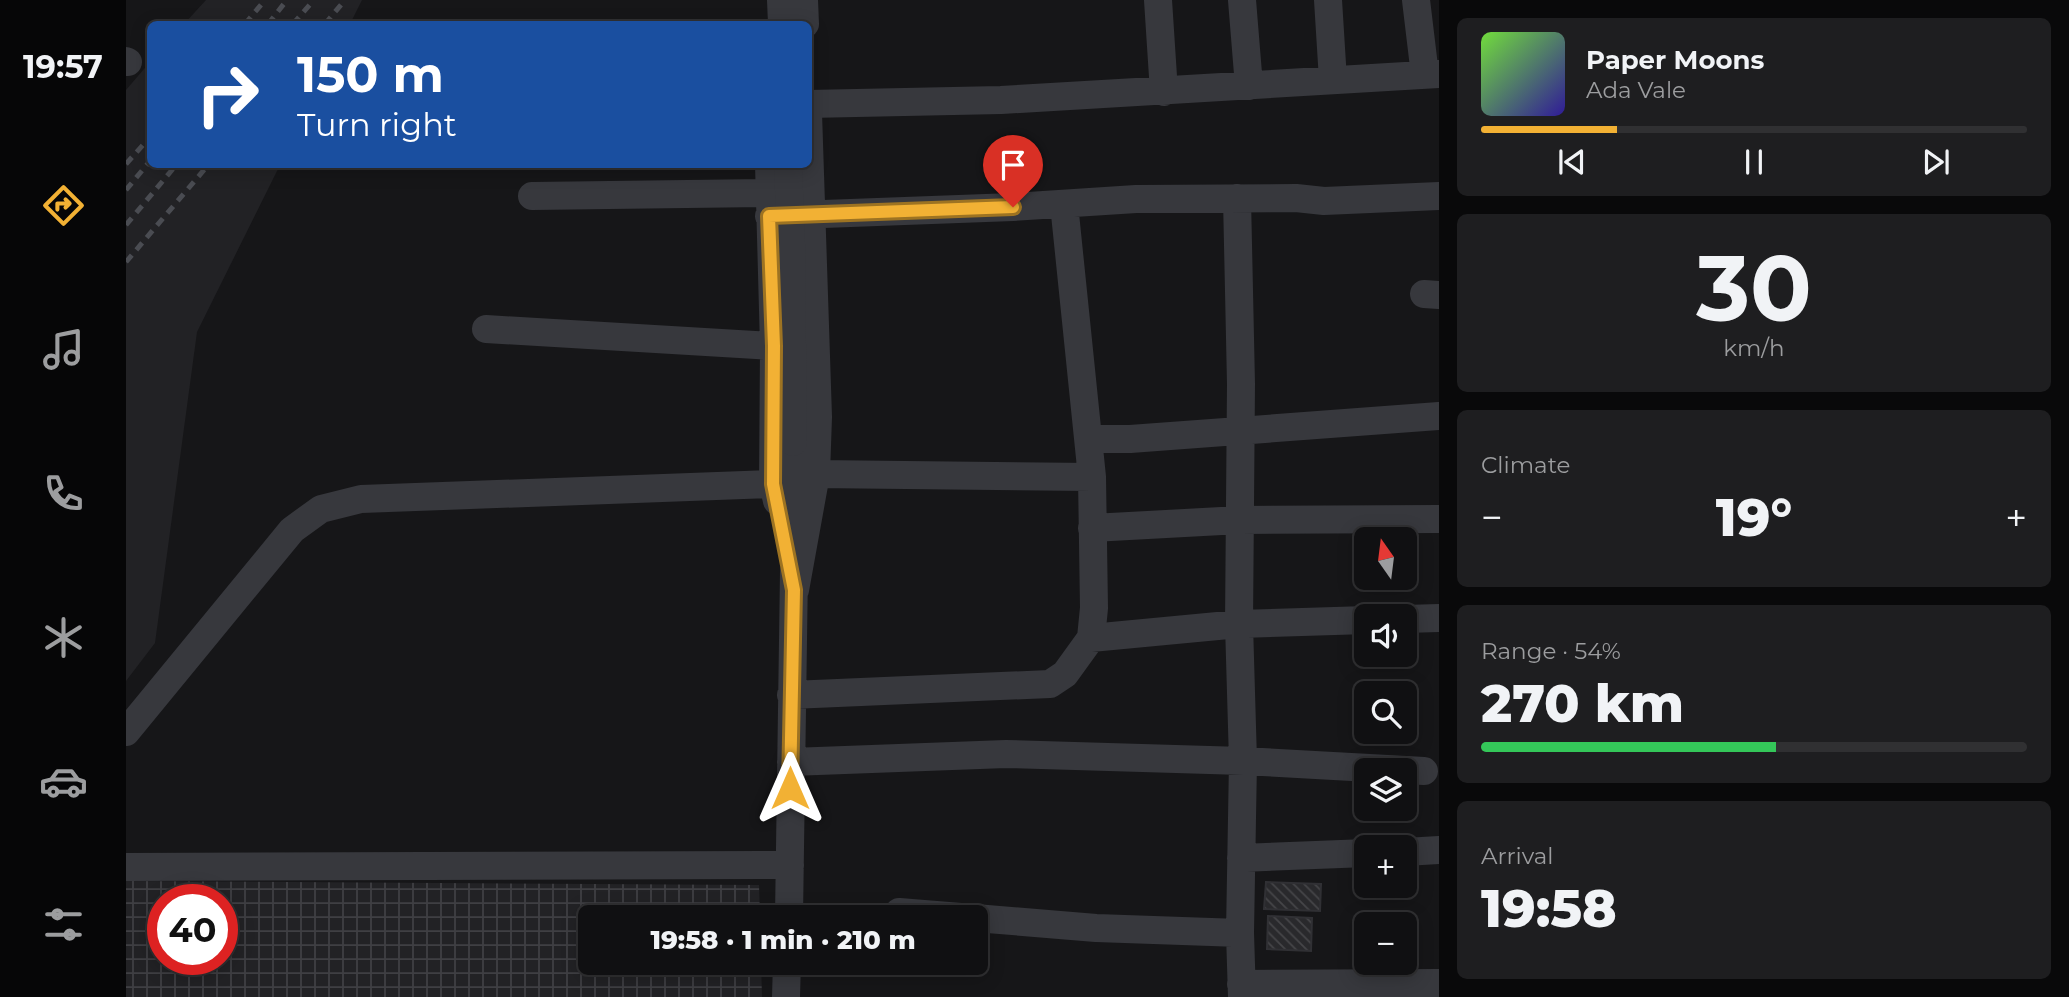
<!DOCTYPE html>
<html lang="en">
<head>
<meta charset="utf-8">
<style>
  :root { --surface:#101012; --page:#1e1e20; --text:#f1f3f6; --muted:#9c9d9f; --line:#303032; --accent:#f2b134 }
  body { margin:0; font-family:Montserrat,sans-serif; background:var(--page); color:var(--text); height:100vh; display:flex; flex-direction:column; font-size:26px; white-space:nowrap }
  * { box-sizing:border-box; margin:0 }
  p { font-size:23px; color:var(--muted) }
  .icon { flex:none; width:38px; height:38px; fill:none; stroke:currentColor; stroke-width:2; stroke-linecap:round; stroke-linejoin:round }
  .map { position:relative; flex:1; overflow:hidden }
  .sheet { display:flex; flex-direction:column; gap:18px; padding:18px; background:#09090a; width:630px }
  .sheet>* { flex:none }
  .banner { position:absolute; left:21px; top:21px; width:665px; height:147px; border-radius:10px; box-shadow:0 4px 18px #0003,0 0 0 2px var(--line); background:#1a4fa0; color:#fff; overflow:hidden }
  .needle { width:46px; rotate:346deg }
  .tools { position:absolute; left:1228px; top:527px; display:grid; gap:14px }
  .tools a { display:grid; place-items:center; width:63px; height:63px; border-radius:10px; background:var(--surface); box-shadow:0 4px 18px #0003,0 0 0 2px var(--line); font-size:35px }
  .speed { position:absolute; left:21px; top:884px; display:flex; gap:14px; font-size:35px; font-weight:700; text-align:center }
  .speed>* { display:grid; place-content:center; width:91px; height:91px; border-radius:50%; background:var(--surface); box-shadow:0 4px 18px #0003,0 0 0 2px var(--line); line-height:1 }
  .speed .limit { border:10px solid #d22; background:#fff; color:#111 }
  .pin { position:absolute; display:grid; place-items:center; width:60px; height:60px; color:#fff; margin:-72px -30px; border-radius:50% 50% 50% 0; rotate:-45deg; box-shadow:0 0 7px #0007 }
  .pin .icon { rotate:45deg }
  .me { position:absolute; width:77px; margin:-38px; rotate:0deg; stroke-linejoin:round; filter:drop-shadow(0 0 5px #0008) }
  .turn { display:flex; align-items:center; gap:24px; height:147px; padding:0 35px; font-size:32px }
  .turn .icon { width:91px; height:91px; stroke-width:2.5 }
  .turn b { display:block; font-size:49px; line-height:60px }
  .big { font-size:52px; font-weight:800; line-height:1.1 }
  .sheet .tile { flex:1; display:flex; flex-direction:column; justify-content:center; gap:10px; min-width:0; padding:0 24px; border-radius:10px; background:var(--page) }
  .sheet .dial { align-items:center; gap:0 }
  .dial b { font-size:91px; line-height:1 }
  .song { display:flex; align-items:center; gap:21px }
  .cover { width:84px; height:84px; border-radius:10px; background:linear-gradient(135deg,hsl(100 70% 55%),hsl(250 70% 35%)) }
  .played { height:7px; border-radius:4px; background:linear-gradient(90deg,var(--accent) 25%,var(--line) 25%) }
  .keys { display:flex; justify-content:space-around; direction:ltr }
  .heat { display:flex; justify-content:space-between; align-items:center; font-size:38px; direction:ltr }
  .charge { height:10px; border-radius:5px; background:linear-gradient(90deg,#34c759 54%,var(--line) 0) }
  .trip { position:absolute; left:452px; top:905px; width:410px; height:70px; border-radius:10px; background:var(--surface); box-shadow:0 4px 18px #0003,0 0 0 2px var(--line); font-weight:800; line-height:70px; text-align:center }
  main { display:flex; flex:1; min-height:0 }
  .tabs { display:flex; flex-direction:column; width:126px; justify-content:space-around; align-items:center; background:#060607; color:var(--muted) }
  .tabs .icon { width:49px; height:49px }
  .tabs .active { color:var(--accent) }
  .tabs b { font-size:32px; color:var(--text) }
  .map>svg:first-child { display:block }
</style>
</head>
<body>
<main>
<nav class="tabs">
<b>19:57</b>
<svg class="icon active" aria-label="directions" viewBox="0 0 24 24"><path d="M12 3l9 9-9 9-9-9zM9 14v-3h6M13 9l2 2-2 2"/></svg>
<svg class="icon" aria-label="music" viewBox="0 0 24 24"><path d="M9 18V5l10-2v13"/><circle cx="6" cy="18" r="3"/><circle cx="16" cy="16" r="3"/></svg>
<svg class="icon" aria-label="phone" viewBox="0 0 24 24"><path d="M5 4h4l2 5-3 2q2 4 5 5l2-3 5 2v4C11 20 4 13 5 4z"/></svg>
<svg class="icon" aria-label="climate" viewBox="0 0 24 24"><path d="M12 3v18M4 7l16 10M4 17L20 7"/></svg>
<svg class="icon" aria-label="car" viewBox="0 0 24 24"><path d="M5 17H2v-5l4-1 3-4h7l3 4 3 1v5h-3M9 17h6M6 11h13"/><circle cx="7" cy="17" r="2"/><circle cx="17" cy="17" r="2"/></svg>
<svg class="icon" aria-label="filters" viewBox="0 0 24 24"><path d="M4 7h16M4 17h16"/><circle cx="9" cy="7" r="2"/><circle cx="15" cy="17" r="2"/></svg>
</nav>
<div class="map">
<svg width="1313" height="997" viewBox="0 0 1313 997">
  <defs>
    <pattern id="industrial-grid" width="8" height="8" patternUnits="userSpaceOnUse" patternTransform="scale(1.75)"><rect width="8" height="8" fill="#222225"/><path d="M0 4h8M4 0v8" fill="none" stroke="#3f3f43"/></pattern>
    <pattern id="building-back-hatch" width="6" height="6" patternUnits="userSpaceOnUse" patternTransform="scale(1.75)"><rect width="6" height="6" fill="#29292c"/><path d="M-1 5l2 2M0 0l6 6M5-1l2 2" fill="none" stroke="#454548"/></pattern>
  </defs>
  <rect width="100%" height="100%" fill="#161618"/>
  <path fill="#222225" d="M80,0H236L224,24H58Z
    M24,62V164L154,165L71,332L29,643L0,681V90Z"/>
  <path fill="url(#industrial-grid)" fill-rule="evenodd" d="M0,881L633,885L634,917H464V962L635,963L636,997H0ZM37,900H96V959H37Z"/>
  <path fill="url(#building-back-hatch)" stroke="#303034" stroke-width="2" d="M1140,882L1195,884L1194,911L1138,909Z
    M1142,916L1186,918L1185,951L1141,949Z"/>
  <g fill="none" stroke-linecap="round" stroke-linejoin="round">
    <path stroke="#37383d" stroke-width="28" d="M655,0L656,24
      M678,0L679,24
      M1032,0L1038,92
      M1116,0L1123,86
      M1202,0L1207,80
      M1290,0L1299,75
      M0,61L2,62
      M682,104L875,100L1313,74
      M643,164L648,346L647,484L651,501
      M406,196L644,193
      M1111,198L1115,384L1113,624L1117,761L1114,933L1116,997
      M643,216L887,207L1010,199L1170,198L1198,201L1313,196
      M1298,294L1313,295
      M360,329L648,346
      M963,439H1004L1313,416
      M667,442L668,527
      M690,474L966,477
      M966,528L1114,520L1313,519
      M669,590L690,474L692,417L682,113
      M1279,619L1313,618
      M965,638L1113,624L1241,620
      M665,695L924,684L939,674L965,638L968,608L966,477L938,204
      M0,732L166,530L195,509L235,499L647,484
      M665,762L880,754L1117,761L1298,771
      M1279,852L1313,850
      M1115,858L1241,853
      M0,867L664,865
      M773,912L835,917
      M663,917L668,571
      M849,918L970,928L1114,933
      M1115,984L1313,983
      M660,997L661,962"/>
    <path stroke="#4a4c52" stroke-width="5" stroke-dasharray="9 7" stroke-linecap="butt" d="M119,24L139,0
      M142,24L161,0
      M167,24L188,0
      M199,24L219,0
      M0,164L24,137
      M0,190L24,161
      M0,225L51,164
      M0,262L83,164"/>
    <path stroke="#37383d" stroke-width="28" d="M662,164L665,243L667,442"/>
  </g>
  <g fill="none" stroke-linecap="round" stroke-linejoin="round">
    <defs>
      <path id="route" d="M664,788L668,590L647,484L648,346L643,216L887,207"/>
    </defs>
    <use href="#route" stroke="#9d7322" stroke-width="18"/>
    <use href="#route" stroke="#f2b134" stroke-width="12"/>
  </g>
</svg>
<div class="tools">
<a><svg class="needle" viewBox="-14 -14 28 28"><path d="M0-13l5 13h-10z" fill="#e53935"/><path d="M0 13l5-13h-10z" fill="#9c9d9f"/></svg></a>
<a><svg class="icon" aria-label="sound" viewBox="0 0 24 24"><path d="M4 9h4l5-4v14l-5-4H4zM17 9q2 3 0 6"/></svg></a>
<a><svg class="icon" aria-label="search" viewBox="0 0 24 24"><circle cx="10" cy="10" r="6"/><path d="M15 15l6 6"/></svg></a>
<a><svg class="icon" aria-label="layers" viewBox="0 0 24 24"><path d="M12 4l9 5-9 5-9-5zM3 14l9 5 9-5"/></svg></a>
<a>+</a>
<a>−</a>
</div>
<div class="speed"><div class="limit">40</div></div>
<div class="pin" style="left:887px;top:207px;background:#d93025"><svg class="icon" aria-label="arrive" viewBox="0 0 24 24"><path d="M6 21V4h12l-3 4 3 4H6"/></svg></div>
<svg class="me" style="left:664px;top:788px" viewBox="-20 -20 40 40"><path d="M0-17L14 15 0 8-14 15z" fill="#f2b134" stroke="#fff" stroke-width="4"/></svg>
<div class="trip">19:58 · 1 min · 210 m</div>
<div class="banner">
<div class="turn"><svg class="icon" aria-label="right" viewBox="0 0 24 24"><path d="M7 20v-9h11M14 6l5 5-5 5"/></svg><div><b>150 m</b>Turn right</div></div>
</div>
</div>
<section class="sheet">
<div class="tile">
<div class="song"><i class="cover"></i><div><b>Paper Moons</b><p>Ada Vale</p></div></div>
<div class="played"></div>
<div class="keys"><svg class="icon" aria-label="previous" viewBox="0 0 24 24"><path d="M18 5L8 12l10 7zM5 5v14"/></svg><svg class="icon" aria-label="pause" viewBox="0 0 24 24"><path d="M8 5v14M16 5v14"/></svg><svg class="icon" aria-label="next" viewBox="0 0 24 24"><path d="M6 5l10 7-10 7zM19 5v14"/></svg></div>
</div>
<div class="tile dial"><b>30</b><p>km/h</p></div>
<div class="tile"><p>Climate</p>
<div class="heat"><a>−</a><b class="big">19°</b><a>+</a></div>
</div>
<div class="tile"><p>Range · 54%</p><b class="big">270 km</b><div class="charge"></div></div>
<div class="tile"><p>Arrival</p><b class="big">19:58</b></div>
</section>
</main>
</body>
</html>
